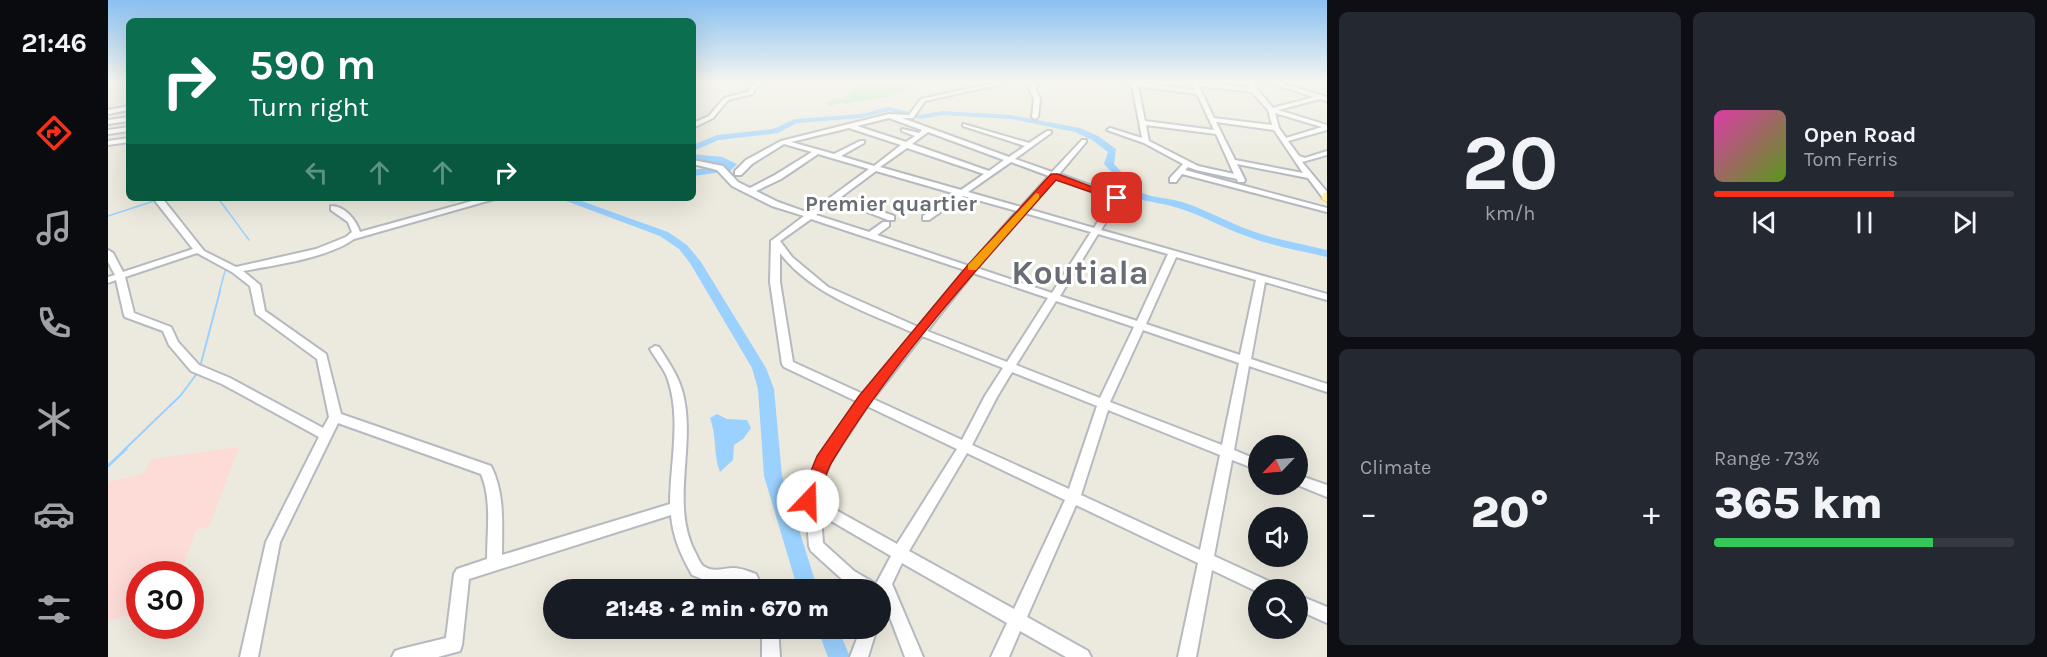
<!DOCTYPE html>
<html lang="en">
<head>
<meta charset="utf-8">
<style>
  :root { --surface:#171b24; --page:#242831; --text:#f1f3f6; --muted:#9ea1a6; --line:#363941; --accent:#f83019 }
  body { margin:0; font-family:Karla,sans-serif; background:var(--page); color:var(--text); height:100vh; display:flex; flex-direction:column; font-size:22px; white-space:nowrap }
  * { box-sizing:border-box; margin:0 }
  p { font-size:20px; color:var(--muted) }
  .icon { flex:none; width:33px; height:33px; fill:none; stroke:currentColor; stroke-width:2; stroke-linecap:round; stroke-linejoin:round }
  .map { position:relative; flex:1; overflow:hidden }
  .side { display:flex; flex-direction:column; gap:12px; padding:12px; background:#0d0f14; width:720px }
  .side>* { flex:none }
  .banner { position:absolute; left:18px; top:18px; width:570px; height:183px; border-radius:9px; box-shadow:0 6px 24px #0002; background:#0b6e4f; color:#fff; overflow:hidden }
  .needle { width:39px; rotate:245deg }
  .fabs { position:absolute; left:1140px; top:435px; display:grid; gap:12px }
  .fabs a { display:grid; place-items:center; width:60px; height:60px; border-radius:50%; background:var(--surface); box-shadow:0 6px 24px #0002; font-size:30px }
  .speed { position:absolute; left:18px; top:561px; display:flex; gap:12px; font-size:30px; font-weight:700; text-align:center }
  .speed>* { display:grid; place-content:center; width:78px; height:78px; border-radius:50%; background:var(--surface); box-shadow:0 6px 24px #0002; line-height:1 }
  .speed .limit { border:9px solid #d22; background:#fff; color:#111 }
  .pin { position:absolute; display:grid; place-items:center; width:51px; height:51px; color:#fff; margin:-26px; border-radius:12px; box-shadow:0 3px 9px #0006 }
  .me { position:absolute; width:66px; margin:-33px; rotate:21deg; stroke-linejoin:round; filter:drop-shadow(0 0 4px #0008) }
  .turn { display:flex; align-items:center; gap:21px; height:126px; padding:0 24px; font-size:27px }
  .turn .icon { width:78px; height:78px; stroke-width:2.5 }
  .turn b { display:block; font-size:42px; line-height:51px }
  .lanes { display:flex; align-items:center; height:57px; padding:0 24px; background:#0003; justify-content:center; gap:30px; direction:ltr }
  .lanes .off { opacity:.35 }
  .big { font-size:45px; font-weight:800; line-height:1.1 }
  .side .card { flex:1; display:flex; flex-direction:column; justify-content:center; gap:9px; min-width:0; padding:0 21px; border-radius:9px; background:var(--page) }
  .side .dial { align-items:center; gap:0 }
  .dial b { font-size:78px; line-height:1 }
  .song { display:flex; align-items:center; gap:18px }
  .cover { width:72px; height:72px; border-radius:9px; background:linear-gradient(135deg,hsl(320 70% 55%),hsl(90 70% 35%)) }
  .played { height:6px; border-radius:3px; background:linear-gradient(90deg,var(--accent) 60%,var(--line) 60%) }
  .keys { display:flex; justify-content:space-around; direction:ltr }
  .heat { display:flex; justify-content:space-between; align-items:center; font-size:33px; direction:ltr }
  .charge { height:9px; border-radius:4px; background:linear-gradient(90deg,#34c759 73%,var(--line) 0) }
  .side .tiles { flex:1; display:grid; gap:12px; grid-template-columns:repeat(2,1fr) }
  .trip { position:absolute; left:435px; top:579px; width:348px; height:60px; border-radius:30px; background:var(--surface); box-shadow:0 6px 24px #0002; font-weight:800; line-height:60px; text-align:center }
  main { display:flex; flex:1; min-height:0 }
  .tabs { display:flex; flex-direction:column; width:108px; justify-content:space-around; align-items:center; background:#090b0e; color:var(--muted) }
  .tabs .icon { width:42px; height:42px }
  .tabs .current { color:var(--accent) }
  .tabs b { font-size:27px; color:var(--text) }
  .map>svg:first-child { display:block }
</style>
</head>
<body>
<main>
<nav class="tabs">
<b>21:46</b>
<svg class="icon current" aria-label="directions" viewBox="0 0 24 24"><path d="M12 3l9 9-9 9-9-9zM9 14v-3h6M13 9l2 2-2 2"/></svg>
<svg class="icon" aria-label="music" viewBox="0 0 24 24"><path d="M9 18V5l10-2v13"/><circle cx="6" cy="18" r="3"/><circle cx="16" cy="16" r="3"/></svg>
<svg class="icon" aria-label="phone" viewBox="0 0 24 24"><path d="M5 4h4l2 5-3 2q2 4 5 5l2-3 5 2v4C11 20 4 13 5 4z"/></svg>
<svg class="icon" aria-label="climate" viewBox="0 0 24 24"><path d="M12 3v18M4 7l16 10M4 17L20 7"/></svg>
<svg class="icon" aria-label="car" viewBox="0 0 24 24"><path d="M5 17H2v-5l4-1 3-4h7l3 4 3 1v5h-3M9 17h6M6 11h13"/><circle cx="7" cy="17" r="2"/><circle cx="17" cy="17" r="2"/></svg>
<svg class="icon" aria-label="filters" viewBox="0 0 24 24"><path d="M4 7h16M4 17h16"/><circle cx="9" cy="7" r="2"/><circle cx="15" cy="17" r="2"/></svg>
</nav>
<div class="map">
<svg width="1219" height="657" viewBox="0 0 1219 657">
  <rect width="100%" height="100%" fill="#eceade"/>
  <path fill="#fddbd6" d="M131,447L101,527L88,530L72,574H32L31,612L0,621V482L35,474L44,459Z"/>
  <path fill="#b7e7b9" d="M760,82H828L812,87L804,86L780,97L740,103L744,105L734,103L720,106L719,103L725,99H741L738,96L753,83Z"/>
  <path fill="#9bd1ff" d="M609,414L619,419L639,420L643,428L635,439L626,445L625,460L612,472C605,454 609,436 602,418Z"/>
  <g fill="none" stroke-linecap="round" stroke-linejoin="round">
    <path stroke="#9bd1ff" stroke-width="1.5" d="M110,198L141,240
      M0,216L49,200
      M111,293L117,271"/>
    <path stroke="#9bd1ff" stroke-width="2" d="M92,367L112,291
      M16,450L73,395L90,372"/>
    <path stroke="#9bd1ff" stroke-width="3" d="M0,466L18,449"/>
    <path fill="#9bd1ff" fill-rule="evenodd" d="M781,107L813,115L834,111L903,115L972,128L990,136L1008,149L1006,164L1019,178L1021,180L1019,183C1035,199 1054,196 1074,202C1100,210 1122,224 1147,232C1170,240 1195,244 1219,250V257C1193,251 1164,246 1138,236C1115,228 1094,215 1070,208C1047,200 1025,204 1008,183L1011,180L996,164L1000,152L984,140L967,132L903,119L834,115L813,119L781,111L753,118L689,123L670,133L611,140L585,151V145L609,135L665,129L687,119L753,114Z
      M585,154L614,157L629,164L622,171L585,176V170L618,165L585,160Z
      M335,198H353C349,203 339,203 335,198Z
      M450,198H465L560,232L579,245L593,262L658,368L666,389L674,476L710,590H690L656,476L650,389L644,368L582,263L571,249L552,236Z
      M709,628H730L742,657H720Z"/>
    <defs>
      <path id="minor" d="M650,82H658L647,88L645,94L620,100L605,118L585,128V123L601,116L616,98L640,92L642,86Z
        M891,82H902L817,101L805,118H794L901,157L917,146L855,126V124L921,143L939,131H943V133L907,159L944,172L974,140H978V142L951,174L1012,196L1013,198L993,230L1219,294V300L1157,282L1143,359L1219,384V392L1141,366L1126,450L1150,460V470L1124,460L1106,556L1169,585L1171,590H1150V592L1104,570L1088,657H1070L1090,563L968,505L919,617L980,651L983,657H958L912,631L901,657H883L899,623L794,563L784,584L815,657H797L775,599L772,600V590H749L736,581L703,551L701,546L698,507L693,501L711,457L750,402L676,367L674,364L662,282L663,241L696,216L664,206L624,186L609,170L585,164V160L615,166L630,182L642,188L667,175L704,152L676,144L644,164L633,175H627V171L638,160L673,141L781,114L801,115L813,99ZM781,118L814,130L811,133L794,129V131L807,136L798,142L749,126ZM741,128L793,145L766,166L733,156L756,143V141H752L726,154L683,142ZM820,132L896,160L881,171L804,144ZM799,148L876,174L853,190L772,167ZM710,154L761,169L701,213L670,202L648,191L673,179ZM903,162L941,176L913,207L860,192ZM768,171L848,194L815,216V220H821L855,196L909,211L861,266L769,235L781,226V222H775L761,232L708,215L728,200L780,220H786V216L733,197ZM947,178L1004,199L986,228L920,209ZM917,213L983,232L944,293L869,268ZM703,219L857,270L810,327L720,287L684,257L672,241ZM990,234L1060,254L1029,321L952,296ZM672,253C704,295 759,312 806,333L755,394L685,362L672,282ZM1068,257L1148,280L1132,355L1038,324ZM865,273L940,298L899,362L819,331ZM948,301L1026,327L992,398L908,365ZM1035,330L1131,363L1114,445L1002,402ZM814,336L895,368L877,396L854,440L765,399ZM904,372L989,406L961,489L864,445L889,397ZM759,406L849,449L789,544L708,499L722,463ZM1000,410L1112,455L1092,550L973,495ZM859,453L957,500L906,609L801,551ZM713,515L783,556L768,584L746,571L715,543Z
        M927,82H933L927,88L932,99L930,117L927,119L924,117L926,99L921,88Z
        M1010,82H1027L1087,90L1085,85L1069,82H1089L1142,88L1139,82H1145L1149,89L1165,108L1206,97L1159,82H1168L1219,97V101L1212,99L1170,110L1219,125V130L1180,141L1191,156L1197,158L1219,151V155L1194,162L1219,192V198H1215L1200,178L1129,164L1137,180L1136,182H1130L1129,179L1088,170L1080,167L1077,170L1219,208V212L1074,174L1068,182H1062V178L1075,164L1036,143L999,130L1002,128L1034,138L1024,85ZM1030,86L1089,94L1106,130L1037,121ZM1091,86L1144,92L1160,110L1164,125L1106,118ZM1167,113L1214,127L1178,138L1171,128ZM1108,122L1166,130L1195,173L1127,160ZM1038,125L1108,134L1126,174L1090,166L1041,141Z
        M21,106V110L0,114V110Z
        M21,117V121L0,124V120Z
        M21,127V131L0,134V130Z
        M21,138V142L0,145V141Z
        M49,198H54L96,251L128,267L208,249L238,237L244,232L240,222L223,210V206C237,206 248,220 252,232L368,200L390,198L246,239C220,258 167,265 135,271L152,285L157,311L218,354L233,414L383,466C397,494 394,524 394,555L562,504C562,463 574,417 559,377C555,367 547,358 542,349L547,346L551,347C563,366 574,381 577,404C585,453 563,509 588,554C590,558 592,563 595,566C606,573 615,568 626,568C633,568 642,572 648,574L655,590H639L637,585L626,582L609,585L584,575C573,555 565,538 563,515L361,579L354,645L352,651L330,657H284L287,651L293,649L338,638L346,574L349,569L379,559C379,531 384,500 373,474L230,423L172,542L150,657H132L158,542L211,437L114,384L83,371L61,345L55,331L17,317L16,315L8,280L0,283V277L7,275L0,262V250L5,253L15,272L85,249L48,202L47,200ZM89,253L124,272L142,286L148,314L209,359L221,417L215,428L122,378L91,365L70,342L63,327L26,313L17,277Z
        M1190,475L1219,485V497L1187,484H1190Z
        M1190,595L1219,607V623L1190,610Z
        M654,628H670L672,657H654Z
        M753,628H769L760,657H742Z"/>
      <path id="major" d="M1219,192V202L1214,199L1215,193Z"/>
    </defs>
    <use href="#minor" stroke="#b6b9bf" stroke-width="4"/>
    <use href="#major" stroke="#fdcf46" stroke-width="2"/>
    <use href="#minor" fill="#fff" fill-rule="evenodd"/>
    <use href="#major" fill="#fff2a0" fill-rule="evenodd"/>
  </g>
  <linearGradient id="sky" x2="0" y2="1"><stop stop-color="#89c0f1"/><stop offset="0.47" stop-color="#f6f6f0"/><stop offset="1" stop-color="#f6f6f0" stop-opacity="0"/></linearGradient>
  <rect width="1219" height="174" fill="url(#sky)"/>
  <path fill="#f83019" stroke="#a11f10" stroke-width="1.5" d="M943,174H950L1014,198L1006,200L948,180C870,268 787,358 725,460C716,474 714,492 706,507L700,509L694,507L691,501L709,456L751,396L859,266Z"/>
  <path fill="#f59e0b" d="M928,193L931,194V198L868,270H860V265Z"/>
  <g text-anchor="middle" stroke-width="6" stroke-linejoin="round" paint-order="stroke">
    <g font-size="22" font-weight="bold" fill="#686d73" stroke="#fff">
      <text x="783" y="211">Premier quartier</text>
    </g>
    <g font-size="34" font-weight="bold" fill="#686d73" stroke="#fff">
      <text x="972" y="284">Koutiala</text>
    </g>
  </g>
</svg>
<div class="fabs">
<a><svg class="needle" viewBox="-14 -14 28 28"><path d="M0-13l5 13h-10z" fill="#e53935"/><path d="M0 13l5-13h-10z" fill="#9ea1a6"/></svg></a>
<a><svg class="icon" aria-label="sound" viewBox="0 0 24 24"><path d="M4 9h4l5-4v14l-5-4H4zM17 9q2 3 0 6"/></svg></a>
<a><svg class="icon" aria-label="search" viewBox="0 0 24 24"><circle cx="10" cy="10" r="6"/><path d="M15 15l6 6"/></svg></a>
</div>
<div class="speed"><div class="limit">30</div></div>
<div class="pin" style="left:1009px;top:198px;background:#d93025"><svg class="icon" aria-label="arrive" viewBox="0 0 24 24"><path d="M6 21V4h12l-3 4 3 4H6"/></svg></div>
<svg class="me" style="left:700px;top:501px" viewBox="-20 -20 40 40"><circle r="19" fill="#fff"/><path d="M0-13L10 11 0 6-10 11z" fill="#f83019"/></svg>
<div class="trip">21:48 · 2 min · 670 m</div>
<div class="banner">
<div class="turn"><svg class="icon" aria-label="right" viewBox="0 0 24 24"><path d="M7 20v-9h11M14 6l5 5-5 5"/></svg><div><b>590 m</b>Turn right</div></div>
<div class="lanes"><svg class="icon off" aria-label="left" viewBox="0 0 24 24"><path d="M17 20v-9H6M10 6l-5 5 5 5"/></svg><svg class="icon off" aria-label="ahead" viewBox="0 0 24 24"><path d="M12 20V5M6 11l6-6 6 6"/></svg><svg class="icon off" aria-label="ahead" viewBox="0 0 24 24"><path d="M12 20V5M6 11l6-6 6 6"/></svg><svg class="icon" aria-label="right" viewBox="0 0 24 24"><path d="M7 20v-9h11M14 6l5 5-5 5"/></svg></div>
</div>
</div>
<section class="side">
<div class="tiles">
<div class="card dial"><b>20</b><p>km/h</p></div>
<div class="card">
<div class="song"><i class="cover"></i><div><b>Open Road</b><p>Tom Ferris</p></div></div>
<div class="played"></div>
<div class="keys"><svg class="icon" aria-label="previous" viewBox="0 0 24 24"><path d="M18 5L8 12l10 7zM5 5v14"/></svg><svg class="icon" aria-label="pause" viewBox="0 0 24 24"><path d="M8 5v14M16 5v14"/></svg><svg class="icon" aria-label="next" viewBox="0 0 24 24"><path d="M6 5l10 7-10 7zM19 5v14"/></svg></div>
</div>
<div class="card"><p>Climate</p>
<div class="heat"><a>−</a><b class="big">20°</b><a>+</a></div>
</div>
<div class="card"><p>Range · 73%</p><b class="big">365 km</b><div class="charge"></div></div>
</div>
</section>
</main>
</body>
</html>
